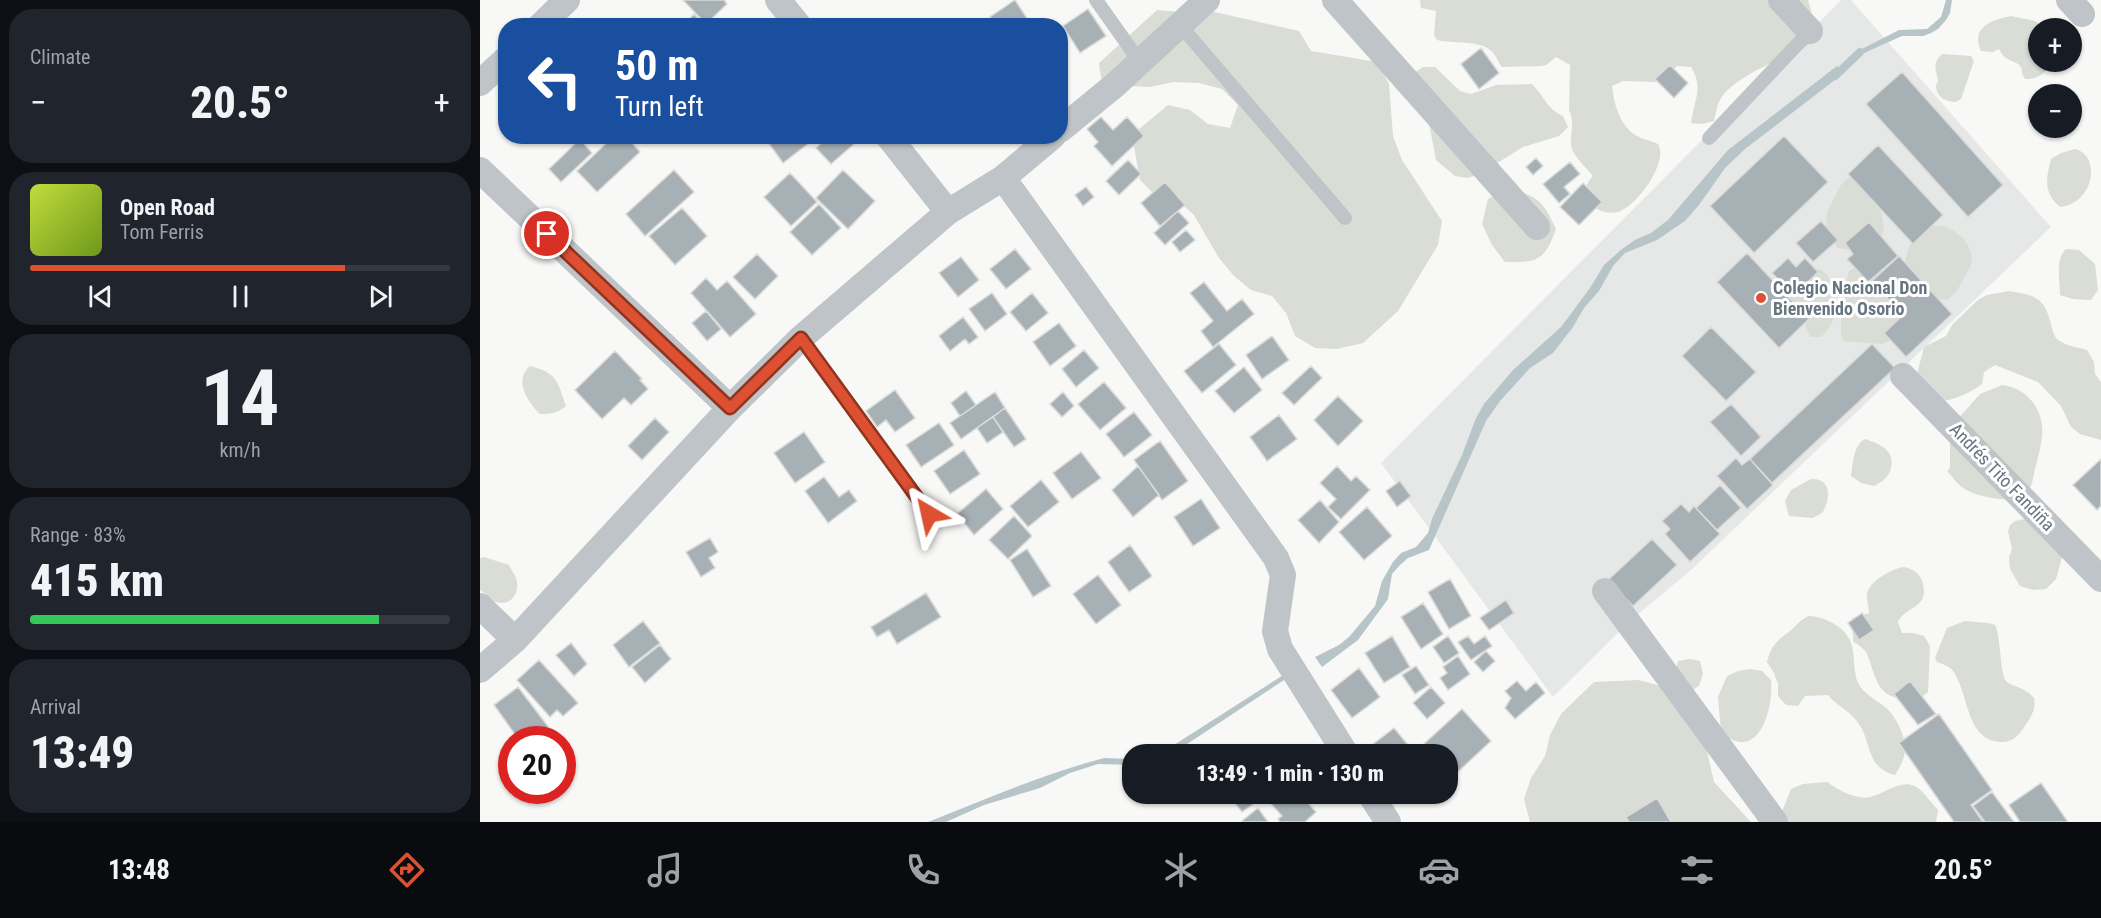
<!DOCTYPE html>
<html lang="en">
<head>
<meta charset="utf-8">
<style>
  :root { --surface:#171b24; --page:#20242c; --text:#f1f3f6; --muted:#9ea1a6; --line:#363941; --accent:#dd5031 }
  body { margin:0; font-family:"Roboto Condensed",sans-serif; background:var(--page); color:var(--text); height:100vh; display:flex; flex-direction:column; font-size:22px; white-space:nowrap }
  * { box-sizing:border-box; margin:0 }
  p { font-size:20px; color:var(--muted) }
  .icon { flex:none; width:33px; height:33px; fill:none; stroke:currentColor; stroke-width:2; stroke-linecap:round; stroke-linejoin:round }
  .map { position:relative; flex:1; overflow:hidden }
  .sheet { display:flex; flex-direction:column; gap:9px; padding:9px; background:#0d0f14; width:480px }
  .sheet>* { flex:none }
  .top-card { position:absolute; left:18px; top:18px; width:570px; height:126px; border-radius:24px; box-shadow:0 2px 4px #0004; background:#1a4fa0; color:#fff; overflow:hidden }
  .tools { position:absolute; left:1548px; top:18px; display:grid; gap:12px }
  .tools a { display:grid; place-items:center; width:54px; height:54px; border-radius:50%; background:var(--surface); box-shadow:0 2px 4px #0004; font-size:30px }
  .speed { position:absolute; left:18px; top:726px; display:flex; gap:12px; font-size:30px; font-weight:700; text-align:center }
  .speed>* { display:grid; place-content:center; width:78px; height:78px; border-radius:50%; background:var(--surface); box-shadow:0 2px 4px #0004; line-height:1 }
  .speed .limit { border:9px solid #d22; background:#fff; color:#111 }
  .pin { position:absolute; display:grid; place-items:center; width:51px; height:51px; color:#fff; margin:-26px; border:3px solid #fff; border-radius:50%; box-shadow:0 2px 6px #0007 }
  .me { position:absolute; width:66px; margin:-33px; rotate:324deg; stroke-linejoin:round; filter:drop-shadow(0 0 4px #0008) }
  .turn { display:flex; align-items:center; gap:21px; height:126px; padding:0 18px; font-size:27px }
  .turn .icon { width:78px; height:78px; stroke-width:2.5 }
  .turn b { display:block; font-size:42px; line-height:51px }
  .big { font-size:45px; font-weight:800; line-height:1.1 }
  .sheet .card { flex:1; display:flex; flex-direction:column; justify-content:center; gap:9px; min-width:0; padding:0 21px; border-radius:24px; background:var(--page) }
  .sheet .dial { align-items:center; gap:0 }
  .dial b { font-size:78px; line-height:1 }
  .song { display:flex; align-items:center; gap:18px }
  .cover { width:72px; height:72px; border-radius:9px; background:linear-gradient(135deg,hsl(70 70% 55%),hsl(80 70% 35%)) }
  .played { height:6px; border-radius:3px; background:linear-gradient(90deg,var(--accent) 75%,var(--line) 75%) }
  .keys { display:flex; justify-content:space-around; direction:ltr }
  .heat { display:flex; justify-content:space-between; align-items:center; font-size:33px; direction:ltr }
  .charge { height:9px; border-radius:4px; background:linear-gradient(90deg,#34c759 83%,var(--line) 0) }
  .trip { position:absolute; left:642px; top:744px; width:336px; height:60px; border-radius:24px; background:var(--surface); box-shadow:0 2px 4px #0004; font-weight:800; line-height:60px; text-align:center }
  .tab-bar { display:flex; height:96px; justify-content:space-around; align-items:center; background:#090b0e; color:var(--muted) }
  .tab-bar .icon { width:42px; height:42px }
  .tab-bar .current { color:var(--accent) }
  .tab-bar b { font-size:27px; color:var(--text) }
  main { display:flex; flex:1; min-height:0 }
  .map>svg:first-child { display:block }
</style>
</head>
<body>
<main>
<section class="sheet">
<div class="card"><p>Climate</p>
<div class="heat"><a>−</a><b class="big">20.5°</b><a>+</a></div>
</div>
<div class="card">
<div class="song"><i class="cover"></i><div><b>Open Road</b><p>Tom Ferris</p></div></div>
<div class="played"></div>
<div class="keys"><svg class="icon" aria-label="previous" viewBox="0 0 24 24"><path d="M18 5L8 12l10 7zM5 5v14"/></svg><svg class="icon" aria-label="pause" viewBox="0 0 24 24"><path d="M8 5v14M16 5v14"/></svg><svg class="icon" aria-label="next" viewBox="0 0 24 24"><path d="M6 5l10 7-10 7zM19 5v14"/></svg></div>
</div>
<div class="card dial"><b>14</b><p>km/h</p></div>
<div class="card"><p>Range · 83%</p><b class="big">415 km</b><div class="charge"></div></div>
<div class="card"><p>Arrival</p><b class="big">13:49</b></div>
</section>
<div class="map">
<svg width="1621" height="822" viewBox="0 0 1621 822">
  <rect width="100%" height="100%" fill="#f8f8f6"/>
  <path fill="#e6e8e7" d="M1361,0H1371L1571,227L1211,570L1150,621L1073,697L901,463Z"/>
  <path fill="#d9ddd5" d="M940,0H1328C1332,13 1338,34 1328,45C1322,51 1314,53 1307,56C1289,63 1250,82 1241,98C1237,105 1236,113 1234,121L1222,124L1211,123C1214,100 1224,88 1211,67L1197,66L1188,75L1177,82L1143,81L1132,86C1134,105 1141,129 1159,137C1165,140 1172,141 1178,144C1189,162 1157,206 1138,212C1124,216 1103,205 1106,188C1107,183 1110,179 1113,176C1106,168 1095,157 1092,149C1088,140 1096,123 1089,110L1090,65L1076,57L1066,65L1060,66L1022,67C1018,62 1017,58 1014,54C1004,39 973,44 957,40L954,35L956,11L941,8Z
    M677,10L702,12L726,10L819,31L831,51L897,62L909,84L913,136L922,160L962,221L958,245L918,311L883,343L857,349L835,348L815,336L806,313L792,296L771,290L754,276L739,258L714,215L697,200L677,197L660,180L652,135L688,105L710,110L728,124L750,128L758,105L742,89L719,83L694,82L670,87L622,85L619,63Z
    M1531,16L1555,21L1565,28H1558V62H1571C1566,73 1559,79 1545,79L1542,74C1543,61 1533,64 1525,57C1523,56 1520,51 1519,49L1513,52L1501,51C1490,27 1512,20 1531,16Z
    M1462,54L1491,56L1494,61L1481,99L1476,102C1466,102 1456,97 1456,85C1457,83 1458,82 1458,81C1456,69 1452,64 1462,54Z
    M943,67H955L980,91L991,94L1016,85L1052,84C1064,96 1067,109 1083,116L1088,127L1079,136L1043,147L998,175L987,178L975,176L956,160L947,113L934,73Z
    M1595,149C1621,155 1615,203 1580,207C1563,192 1566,179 1571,159L1581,153Z
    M1379,177L1397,192L1404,228L1401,240L1382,252L1358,248L1351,240L1346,223L1347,212L1360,186L1368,178Z
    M1028,188C1058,196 1063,201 1076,229C1065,260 1058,263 1025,262L1012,245L1002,224L1008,199Z
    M1463,226C1481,232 1494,246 1491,265L1477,291L1468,300L1443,297L1423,272C1429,246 1431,224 1463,226Z
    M1586,249L1599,250L1615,264L1618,290L1611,300L1593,299L1580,295C1580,282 1575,258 1586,249Z
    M1379,266L1402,271L1410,280L1411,292L1419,315L1414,338L1403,344L1363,341C1358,324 1363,313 1365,296C1367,287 1366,280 1369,271Z
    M1331,267C1336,269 1341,269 1344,272C1354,280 1358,305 1354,317C1352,325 1347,331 1341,337H1330L1322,315L1314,307L1307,288Z
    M1529,291C1552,295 1564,296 1570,321C1572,327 1573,334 1576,338C1584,346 1597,347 1607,350L1614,362L1615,374L1621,382V440L1600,434L1591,427L1581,406L1558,382L1515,365L1504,372L1502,384C1489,394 1473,400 1458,402L1437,374L1444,347L1466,336L1472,325L1498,300L1507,295Z
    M50,366C77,373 77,380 86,406C77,413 72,414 60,414C48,402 33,381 50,366Z
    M1522,385C1548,388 1565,411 1562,437C1561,447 1558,456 1556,465C1553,475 1553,493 1541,498C1529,503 1494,496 1483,488C1477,484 1472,476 1467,471L1470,468V442L1477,420L1500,394Z
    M1385,439C1400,444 1415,450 1411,468C1409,477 1402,482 1394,486L1381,483L1371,476C1373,463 1373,446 1385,439Z
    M1331,479C1351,478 1351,497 1343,512L1333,518L1309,516L1305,501L1311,490Z
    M1553,517L1584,550L1576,579L1566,589L1553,590L1540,586L1530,569L1529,557L1532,549L1528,531L1530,525L1535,521Z
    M4,557L29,565C31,569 34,574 36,578C41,592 31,607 16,602C10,600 5,593 0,590V558Z
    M1424,567C1432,569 1439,572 1442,581C1451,609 1426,605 1418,622L1422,633H1433L1444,636L1450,646L1448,692C1442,698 1435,700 1426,699C1396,698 1396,676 1387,654C1385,649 1377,644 1373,641C1374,632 1370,626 1372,618L1389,613C1389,607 1386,600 1387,594C1388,582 1413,568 1424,567Z
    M1329,616C1346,617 1368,628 1372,646C1375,658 1373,671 1378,683C1384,694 1396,700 1405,707C1416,716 1425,735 1425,749C1425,758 1420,767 1415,775C1384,767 1393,740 1376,720C1368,710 1356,705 1348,695L1325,696L1318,706L1306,705L1298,696V684L1294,673L1287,662C1292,644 1296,642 1310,631C1316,626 1321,619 1329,616Z
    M1485,621L1509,623L1515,625C1521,637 1520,674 1526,681C1531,687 1544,686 1554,698C1556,708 1552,716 1546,724C1540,734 1534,742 1522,742C1485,741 1490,695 1473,671C1469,666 1463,664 1457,662L1455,658L1467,628Z
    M1209,659L1220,661L1223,674L1219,686L1209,692L1218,712L1234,782L1271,822H1050L1044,799L1051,778L1065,756L1070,735L1081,714L1114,682L1159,680L1202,692L1195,672L1198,661Z
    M1270,669L1282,671L1291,680C1294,709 1278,765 1241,732L1238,697L1247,676L1258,671Z
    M1347,782C1359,790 1375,800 1390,797C1404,794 1420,779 1435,786C1443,790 1451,803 1458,810L1456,822H1298L1311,789L1323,784Z"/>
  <path fill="#b7c5c8" d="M1466,0H1472L1470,13L1466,20L1458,29L1451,33L1443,36H1422L1373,58L1372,54L1419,30L1447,29L1461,17Z
    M1357,66L1364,73L1265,149L1245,168L1219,205L1205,221L1177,240L1145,253L1133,266L1119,291L1104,308L1093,327L1073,353L1050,368L1020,401L1006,421L949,550L928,558L919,566L912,574L908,599L878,640L842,667L835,657L859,645L869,637L895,606L902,581L913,562L921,553L936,547L948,533L952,519L982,455L996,418L1004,404L1033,370L1081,327L1110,288L1124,265L1142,249L1155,240L1171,233L1188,220L1248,150Z
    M805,674L807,678L698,750L688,754H675L694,745Z
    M624,758L652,759V765L618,764L590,773L560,788L504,805L466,822H448C506,799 563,774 624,758Z"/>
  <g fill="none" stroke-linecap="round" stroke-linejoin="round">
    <path stroke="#b7c5c8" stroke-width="8" d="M1355,76L1380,52"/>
  </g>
  <path fill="#a7b0b5" stroke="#dadad8" stroke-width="1.5" d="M203,0H244L247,4L226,24Z
    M535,0L552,26H516L510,17Z
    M608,9L626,36L600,53L583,26Z
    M214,14L225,26H203Z
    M1001,48L1019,73L999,89L981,64Z
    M1190,65L1208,83L1194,98L1175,79Z
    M1422,72L1523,185L1488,217L1386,104Z
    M621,117L633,130L647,117L664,136L632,166L614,146L618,142L607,129Z
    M134,136H146L160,152L117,192L97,171Z
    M287,136H324L329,143L303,163L285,138Z
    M349,136H367L374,144L351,164L336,148Z
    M1304,136L1348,182L1274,253L1230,206Z
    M100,139L112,153L81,182L69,169Z
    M1398,145L1463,215L1433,244L1368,174Z
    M1056,158L1063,166L1053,175L1046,167Z
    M648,160L661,174L639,195L626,181Z
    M1090,162L1100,174L1084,187L1090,194L1079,203L1063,184Z
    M194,170L214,192L165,236L146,214Z
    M363,170L395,201L368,229L336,198Z
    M310,173L337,202L311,226L284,197Z
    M685,182L705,205L680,226L661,203Z
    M1103,183L1122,202L1099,225L1080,207Z
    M606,187L614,197L603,206L595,195Z
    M339,204L361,228L332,255L310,232Z
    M202,208L227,236L195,265L169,236Z
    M698,211L709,223L685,245L674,233Z
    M1341,221L1358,240L1333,262L1316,243Z
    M1389,222L1418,256L1388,282L1367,259L1373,254L1365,243Z
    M706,230L715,240L700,252L692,242Z
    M535,249L551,269L526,289L510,269Z
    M1267,253L1329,319L1299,348L1237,282Z
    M277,254L298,276L275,299L253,277Z
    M1419,256L1472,314L1426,357L1404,333L1423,315L1392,281Z
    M481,257L499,280L478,297L459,273Z
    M1308,258L1316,267L1325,258L1338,272L1314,296L1292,273Z
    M226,278L237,290L247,281L276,314L250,337L211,293Z
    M724,282L747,311L762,299L774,314L733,347L721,331L733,321L710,293Z
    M512,293L527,314L505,331L489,309Z
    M552,293L568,313L546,331L530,312Z
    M226,311L241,329L227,341L212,323Z
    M483,317L498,337L489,344L485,339L470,351L459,336Z
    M579,323L596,346L570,366L553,342Z
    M1231,327L1276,372L1246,401L1202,356Z
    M792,336L809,360L782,379L766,355Z
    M739,344L756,365L722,393L704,371Z
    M1392,344L1415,368L1292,483L1270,459Z
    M604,350L619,368L596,387L582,369Z
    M135,351L162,379L160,380L168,389L151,405L144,398L122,419L95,390Z
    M831,366L842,378L814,405L802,393Z
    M764,367L782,390L754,413L735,391Z
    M624,382L646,408L620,430L598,404Z
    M415,390L435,418L415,432L406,420L397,427L386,411Z
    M486,391L496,405L480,416L471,403Z
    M515,392L525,408L481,439L470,423Z
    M583,392L594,406L582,417L570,404Z
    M858,396L883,421L858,446L834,420Z
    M1251,404L1281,437L1261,456L1230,422Z
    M525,408L546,439L534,447L513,417Z
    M654,412L672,435L644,457L626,434Z
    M799,415L817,439L787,461L770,437Z
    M513,417L523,432L507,443L497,428Z
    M175,418L189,432L162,460L148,446Z
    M459,423L474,445L441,467L426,445Z
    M324,432L345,462L315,483L294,453Z
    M680,441L708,481L682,500L654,460Z
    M484,450L500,474L470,494L454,471Z
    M601,452L621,478L592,499L573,473Z
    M1256,458L1262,465L1270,459L1293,485L1267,509L1237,476Z
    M1621,459V506L1617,510L1593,485Z
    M658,466L679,495L653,517L632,490Z
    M857,466L871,481L876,476L890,490L861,519L848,507L856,499L840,483Z
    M344,477L359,497L369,490L377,501L348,523L325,491Z
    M561,480L579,502L548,527L530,506Z
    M920,481L931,496L917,507L906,491Z
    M1240,485L1261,508L1237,530L1216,508Z
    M506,489L523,509L494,535L477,514Z
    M721,499L740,528L713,546L694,517Z
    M840,500L859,522L839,543L818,520Z
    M1201,504L1209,512L1214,506L1240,534L1210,562L1185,534L1190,529L1182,521Z
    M887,507L912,536L884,560L859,532Z
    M534,516L552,536L528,559L509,540Z
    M230,538L238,552L229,558L235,568L221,577L206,552Z
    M1172,539L1197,565L1153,606L1128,580Z
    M650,545L672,576L649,592L628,562Z
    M547,549L571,586L553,597L530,560Z
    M618,575L641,605L616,624L593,594Z
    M970,579L991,616L969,629L948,592Z
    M446,593L461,617L417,644L409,630L397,637L391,627Z
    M1026,600L1034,613L1009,630L1000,618Z
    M943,603L963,634L941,649L921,617Z
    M1382,613L1394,630L1379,640L1368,623Z
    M163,621L180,643L149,667L133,645Z
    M912,636L930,667L904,683L885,653Z
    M968,636L979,653L964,663L953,647Z
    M988,636L994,644L1005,636L1012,646L991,660L978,642Z
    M91,643L107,664L94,676L76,655Z
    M180,645L191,659L165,683L152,667Z
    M1006,651L1015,661L1003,672L994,662Z
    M978,656L990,674L968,690L960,678L967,673L963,667Z
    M59,660L98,703L83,716L77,710L70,717L37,680Z
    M936,666L949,685L935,694L922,675Z
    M879,668L900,697L872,718L851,690Z
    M1037,681L1046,691L1056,682L1065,693L1035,719L1025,708L1031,698L1025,691Z
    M1430,681L1456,714L1438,725L1414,694Z
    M38,687L76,737L73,740H39L14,705Z
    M951,687L965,703L947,719L933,703Z
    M982,709L1011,741L968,781V754H933Z
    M1459,714L1512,790L1491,805L1503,822H1474L1419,743Z
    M914,728L928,745L916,754H893L888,748Z
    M1561,783L1588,822H1540L1529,805Z
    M1512,792L1534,822H1505L1493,806Z
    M748,794H785L786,795L762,812Z
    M793,794H804L810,799L817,794H820L836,812L825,822H800L798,819L802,816L787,799Z
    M1177,798L1191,822H1149L1146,817Z
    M778,808L788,822H763L762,821Z"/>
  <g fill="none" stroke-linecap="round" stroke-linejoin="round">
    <path stroke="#bfc4c8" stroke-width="14" d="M616,0L660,62
      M700,25L865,218
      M1229,138L1330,31
      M321,338L449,514"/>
    <path stroke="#bfc4c8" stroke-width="26" d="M298,0L319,26
      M855,0L1057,227
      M1301,0L1330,31
      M1589,0L1602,14
      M60,26L87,0
      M0,83L26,59
      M580,130L635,85L727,0
      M408,136L468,212
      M0,170L250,408
      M523,178L796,558L803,575L795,631L800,649L866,754
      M1423,376L1621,579
      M1125,591L1295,822
      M0,606L35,640
      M0,670L35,640L250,408L321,338L468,212L523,178L573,136
      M890,794L908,822"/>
  </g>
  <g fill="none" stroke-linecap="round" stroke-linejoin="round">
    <defs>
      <path id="route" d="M67,234L250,408L321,338L449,514"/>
    </defs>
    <use href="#route" stroke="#903420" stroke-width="15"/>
    <use href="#route" stroke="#dd5031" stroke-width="10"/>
  </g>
  <circle fill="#dd5031" stroke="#fff" stroke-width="2" cx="1281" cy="298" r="6"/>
  <g text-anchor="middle" stroke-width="6" stroke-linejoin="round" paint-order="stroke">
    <g font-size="18" font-weight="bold" fill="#657680" stroke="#fff" text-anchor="start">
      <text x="1293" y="294">Colegio Nacional Don<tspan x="1293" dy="21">Bienvenido Osorio</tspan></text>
    </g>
    <g font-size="18" fill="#657680" stroke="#fff">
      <text transform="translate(1522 477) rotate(46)" y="6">Andrés Tito Fandiña</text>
    </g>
  </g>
</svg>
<div class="tools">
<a>+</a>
<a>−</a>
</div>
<div class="speed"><div class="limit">20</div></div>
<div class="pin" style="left:67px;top:234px;background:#d93025"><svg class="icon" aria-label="arrive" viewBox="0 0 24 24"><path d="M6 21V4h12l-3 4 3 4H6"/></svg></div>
<svg class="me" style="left:449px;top:514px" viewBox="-20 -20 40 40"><path d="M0-17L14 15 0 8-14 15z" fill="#dd5031" stroke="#fff" stroke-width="4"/></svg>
<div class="trip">13:49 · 1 min · 130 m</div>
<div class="top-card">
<div class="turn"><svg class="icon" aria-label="left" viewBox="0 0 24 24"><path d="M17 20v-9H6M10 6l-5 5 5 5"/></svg><div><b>50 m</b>Turn left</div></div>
</div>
</div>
</main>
<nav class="tab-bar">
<b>13:48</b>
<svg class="icon current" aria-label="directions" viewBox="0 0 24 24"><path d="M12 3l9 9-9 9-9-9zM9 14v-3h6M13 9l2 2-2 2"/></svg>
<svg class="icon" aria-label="music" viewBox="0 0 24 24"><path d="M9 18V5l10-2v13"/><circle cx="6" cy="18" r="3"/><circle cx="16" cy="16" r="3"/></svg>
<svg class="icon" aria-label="phone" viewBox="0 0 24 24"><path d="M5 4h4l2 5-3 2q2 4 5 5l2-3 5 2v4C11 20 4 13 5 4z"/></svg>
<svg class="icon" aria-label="climate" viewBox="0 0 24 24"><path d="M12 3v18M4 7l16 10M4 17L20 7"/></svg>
<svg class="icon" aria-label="car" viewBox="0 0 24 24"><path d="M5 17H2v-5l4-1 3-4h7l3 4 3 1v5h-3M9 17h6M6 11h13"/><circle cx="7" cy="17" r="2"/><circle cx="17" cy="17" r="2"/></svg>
<svg class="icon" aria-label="filters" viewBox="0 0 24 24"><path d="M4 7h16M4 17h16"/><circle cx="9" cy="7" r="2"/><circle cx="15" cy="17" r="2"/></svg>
<b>20.5°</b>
</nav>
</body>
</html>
